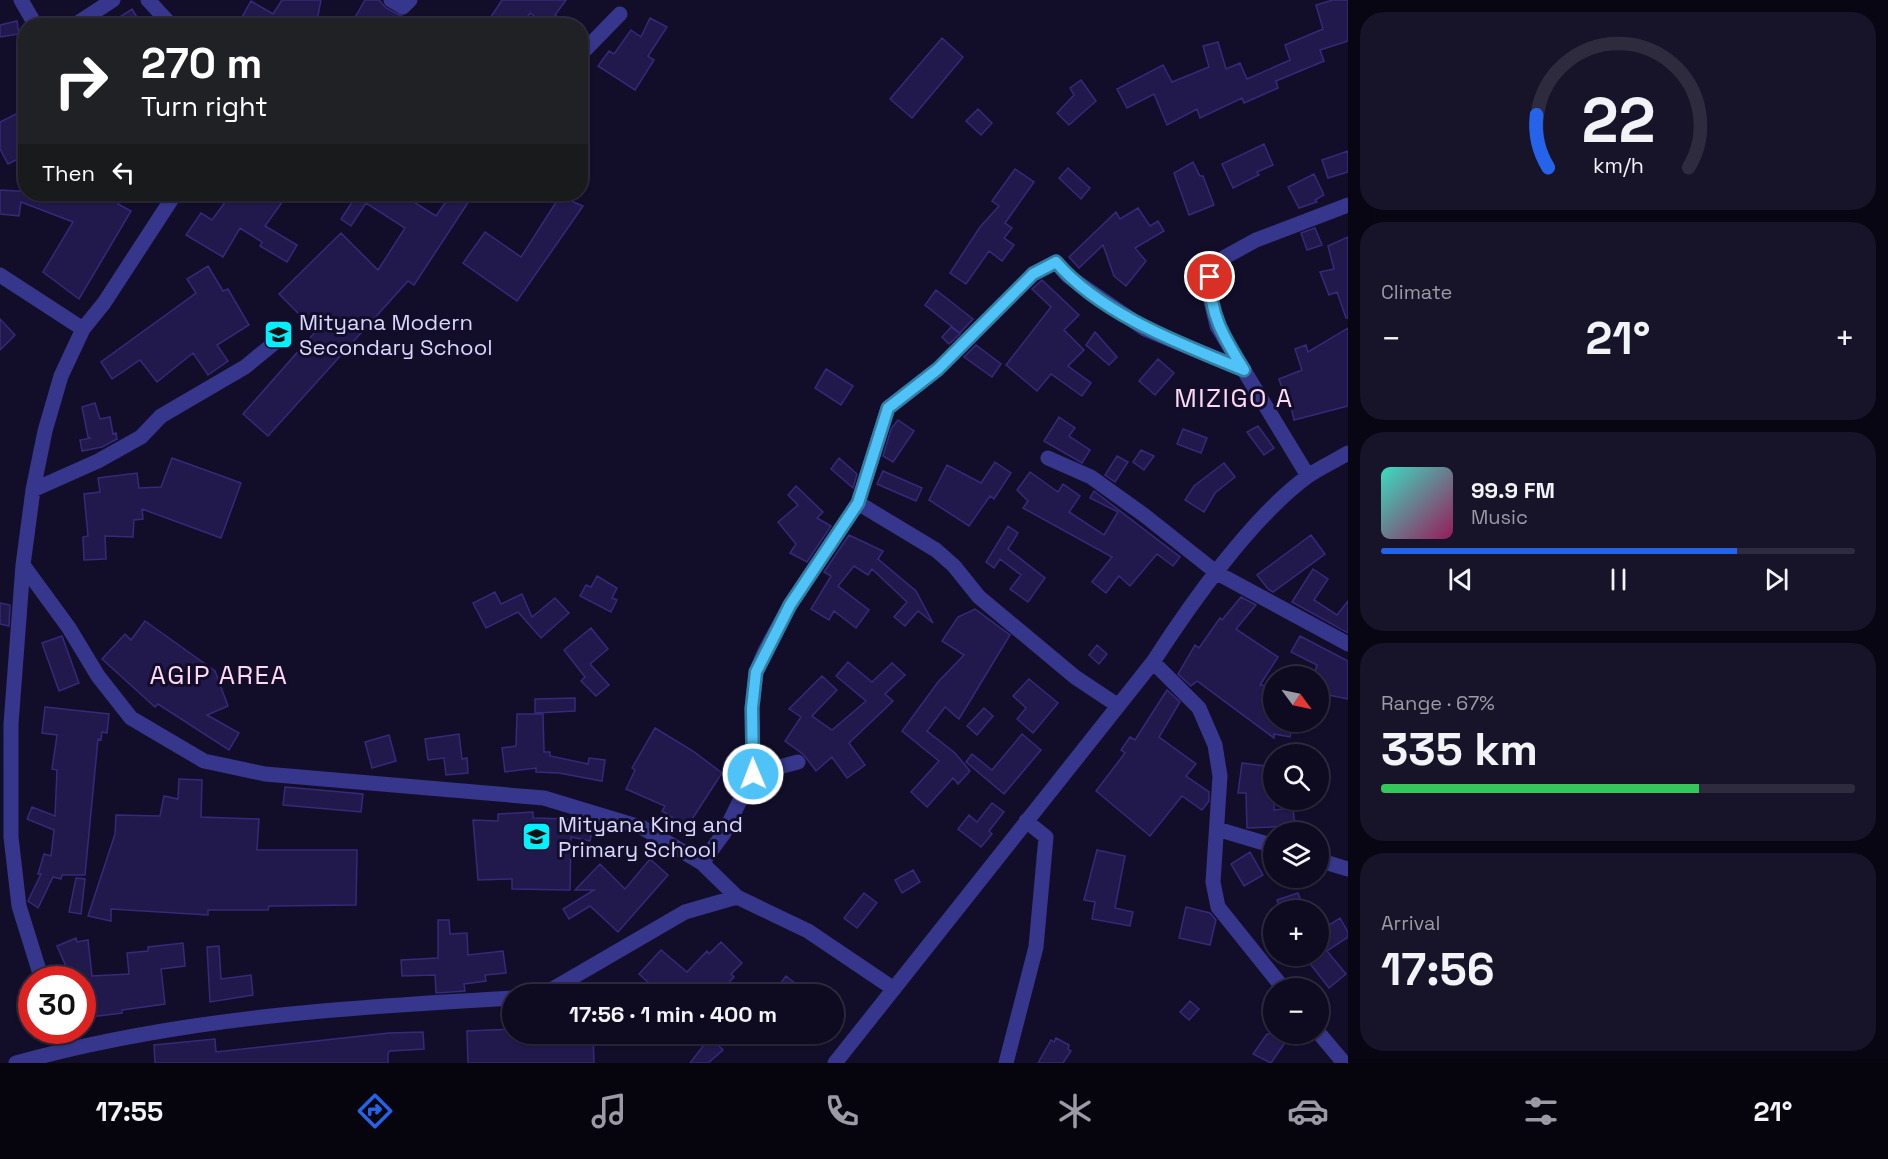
<!DOCTYPE html>
<html lang="en">
<head>
<meta charset="utf-8">
<style>
  :root { --surface:#0e0a20; --page:#171329; --text:#f1f3f6; --muted:#9b9aa5; --line:#2e2b3e; --accent:#2563eb }
  body { margin:0; font-family:"Space Grotesk",sans-serif; background:var(--page); color:var(--text); height:100vh; display:flex; flex-direction:column; font-size:22px; white-space:nowrap }
  * { box-sizing:border-box; margin:0 }
  p { font-size:20px; color:var(--muted) }
  .icon { flex:none; width:33px; height:33px; fill:none; stroke:currentColor; stroke-width:2; stroke-linecap:round; stroke-linejoin:round }
  .map { position:relative; flex:1; overflow:hidden }
  .panel { display:flex; flex-direction:column; gap:12px; padding:12px; background:#080612; width:540px }
  .panel>* { flex:none }
  .guide { position:absolute; left:18px; top:18px; width:570px; height:183px; border-radius:24px; box-shadow:0 2px 4px #0004,0 0 0 2px var(--line); background:#202124; color:#fff; overflow:hidden }
  .needle { width:39px; rotate:123deg }
  .tools { position:absolute; left:1263px; top:666px; display:grid; gap:12px }
  .tools a { display:grid; place-items:center; width:66px; height:66px; border-radius:50%; background:var(--surface); box-shadow:0 2px 4px #0004,0 0 0 2px var(--line); font-size:30px }
  .speed { position:absolute; left:18px; top:966px; display:flex; gap:12px; font-size:30px; font-weight:700; text-align:center }
  .speed>* { display:grid; place-content:center; width:78px; height:78px; border-radius:50%; background:var(--surface); box-shadow:0 2px 4px #0004,0 0 0 2px var(--line); line-height:1 }
  .speed .limit { border:9px solid #d22; background:#fff; color:#111 }
  .pin { position:absolute; display:grid; place-items:center; width:51px; height:51px; color:#fff; margin:-26px; border:3px solid #fff; border-radius:50%; box-shadow:0 2px 6px #0007 }
  .me { position:absolute; width:66px; margin:-33px; rotate:359deg; stroke-linejoin:round; filter:drop-shadow(0 0 4px #0008) }
  .turn { display:flex; align-items:center; gap:21px; height:126px; padding:0 24px; font-size:27px }
  .turn .icon { width:78px; height:78px; stroke-width:2.5 }
  .turn b { display:block; font-size:42px; line-height:51px }
  .then { display:flex; align-items:center; height:57px; padding:0 24px; background:#0003; gap:12px; font-size:22px }
  .big { font-size:45px; font-weight:600; line-height:1.1 }
  .panel .widget { flex:1; display:flex; flex-direction:column; justify-content:center; gap:9px; min-width:0; padding:0 21px; border-radius:24px; background:var(--page) }
  .panel .dial { align-items:center; gap:0 }
  .dial svg { height:156px; overflow:visible; fill:none; stroke:var(--line); stroke-width:7; stroke-linecap:round; text-anchor:middle }
  .dial text { fill:var(--text); stroke:none }
  .song { display:flex; align-items:center; gap:18px }
  .cover { width:72px; height:72px; border-radius:9px; background:linear-gradient(135deg,hsl(170 70% 55%),hsl(330 70% 35%)) }
  .played { height:6px; border-radius:3px; background:linear-gradient(90deg,var(--accent) 75%,var(--line) 75%) }
  .keys { display:flex; justify-content:space-around; direction:ltr }
  .heat { display:flex; justify-content:space-between; align-items:center; font-size:33px; direction:ltr }
  .charge { height:9px; border-radius:4px; background:linear-gradient(90deg,#34c759 67%,var(--line) 0) }
  .trip { position:absolute; left:502px; top:984px; width:342px; height:60px; border-radius:30px; background:var(--surface); box-shadow:0 2px 4px #0004,0 0 0 2px var(--line); font-weight:600; line-height:60px; text-align:center }
  .menu { display:flex; height:96px; justify-content:space-around; align-items:center; background:#06040d; color:var(--muted) }
  .menu .icon { width:42px; height:42px }
  .menu .selected { color:var(--accent) }
  .menu b { font-size:27px; color:var(--text) }
  main { display:flex; flex:1; min-height:0 }
  .map>svg:first-child { display:block }
</style>
</head>
<body>
<main>
<div class="map">
<svg width="1348" height="1063" viewBox="0 0 1348 1063">
  <rect width="100%" height="100%" fill="#120e2a"/>
  <path fill="#21194c" stroke="#36297a" stroke-width="1.5" d="M282,0H321L316,26H237L251,1L273,14Z
    M365,0H379L386,8L421,26H361L353,21Z
    M502,0H566L555,15L570,26H548L530,13L522,26H514L504,19L500,26H485Z
    M1333,0H1348V41L1320,50L1324,61L1276,81L1278,88L1244,103L1242,98L1200,118L1197,109L1167,125L1154,94L1127,108L1117,89L1163,65L1172,82L1209,67L1203,46L1218,42L1226,69L1240,63L1247,79L1290,60L1285,45L1323,29L1316,5Z
    M132,9L142,26H106Z
    M650,18L667,27L648,56L654,60L635,90L598,66L609,51L614,54L631,30L641,37Z
    M17,21L19,34L0,37V25Z
    M942,38L963,57L912,118L890,99Z
    M1081,80L1096,101L1069,125L1057,113L1074,95L1070,88Z
    M26,109V155L8,164L0,149V122Z
    M978,109L992,123L981,135L966,121Z
    M1264,144L1273,165L1257,172L1259,175L1233,188L1222,164Z
    M1348,151V172L1328,178L1322,160Z
    M1193,162L1200,176H1203L1214,205L1189,215L1174,173Z
    M1068,168L1090,188L1081,199L1059,178Z
    M1015,169L1034,182L1005,223L1012,228L1004,238L1014,245L1002,261L989,251L966,284L950,273L980,227L999,206L992,201Z
    M1314,174L1324,195L1315,200L1317,202L1299,208L1288,187Z
    M0,190L68,194L83,200L87,194H125L118,204L131,211L79,299L43,272L73,222L21,202L19,216L0,214Z
    M231,194H288L265,226L297,245L287,262L260,246L262,242L240,228L223,257L186,235L201,213L212,220Z
    M351,194H401L436,216L451,194H464L471,198L414,285L408,281L268,436L243,414L316,331L279,294L341,233L378,270L405,228L366,203L351,226L341,219L356,196Z
    M560,196L583,206L517,301L463,263L485,232L521,257Z
    M1138,208L1150,226L1158,221L1164,231L1135,248L1146,261L1126,286L1114,276L1103,245L1079,268L1069,257L1116,212L1120,219Z
    M1315,228L1322,245L1307,250L1301,233Z
    M1348,237V318H1346L1337,292L1329,295L1320,272L1334,269L1328,246Z
    M208,266L223,291L228,289L249,325L217,345L228,361L208,375L193,353L157,382L140,360L112,379L101,362L196,293L187,279Z
    M1042,280L1079,315L1064,330L1084,350L1068,366L1091,383L1082,396L1051,374L1037,391L1006,365L1051,307L1032,289Z
    M936,290L973,319L960,333L925,305Z
    M0,319L15,335L0,350Z
    M951,327L960,334L949,344L942,337Z
    M1348,328V406L1294,420L1288,393L1284,394L1279,379L1302,370L1295,349L1306,345L1308,352Z
    M1095,332L1117,357L1109,365L1086,345Z
    M976,345L1001,364L992,377L964,357Z
    M1158,359L1174,373L1155,395L1139,381Z
    M826,369L853,386L841,405L815,388Z
    M95,403L100,419L110,417L113,434L116,433L117,439L102,447L82,451L80,440L91,438L88,437L82,407Z
    M1059,417L1075,428L1069,436L1090,450L1082,463L1044,441Z
    M898,420L914,431L893,462L883,456L891,429Z
    M1258,426L1274,448L1264,455L1247,432Z
    M1183,429L1207,438L1201,453L1177,444Z
    M1141,450L1154,456L1144,470L1133,462Z
    M1117,456L1128,462L1115,482L1105,475Z
    M172,458L241,483L221,538L142,509L143,519L134,520L133,537L105,536L106,559L84,560L83,537L88,536L84,494L100,492L98,478L137,473L139,488L161,487Z
    M839,458L857,474L853,488L831,469Z
    M995,462L1011,473L994,499L990,496L969,526L929,500L947,465L981,483Z
    M1224,463L1235,477L1215,493L1204,512L1185,500L1194,486Z
    M883,471L922,488L916,501L877,484Z
    M1030,472L1058,492L1063,484L1080,496L1069,512L1104,535L1118,512L1090,498L1094,491L1180,557L1173,566L1157,554L1130,586L1119,576L1106,593L1092,582L1112,557L1023,508L1028,501L1017,490Z
    M796,486L823,512L817,518L831,526L807,562L790,553L796,544L778,522L798,505L788,495Z
    M1008,526L1018,533L1008,549L1045,578L1028,602L1010,589L1021,575L1000,559L994,568L986,562Z
    M849,535L883,551L878,559L916,591L933,623L918,611L905,626L894,617L907,602L872,569L868,575L854,566L838,586L869,610L856,628L834,611L829,620L811,609L831,576L824,572Z
    M1311,535L1325,554L1273,592L1268,589L1257,575Z
    M1313,569L1328,579L1314,600L1337,615L1348,601V633L1292,602Z
    M597,576L617,588L612,598L617,600L611,612L580,596L586,585L591,587Z
    M495,592L501,604L522,594L532,617L555,598L569,613L541,638L518,612L486,628L473,603Z
    M1241,597L1256,605L1236,629L1278,657L1260,685L1274,687V722H1293L1290,737L1274,734V738L1197,681L1191,686L1178,674L1195,645L1199,648L1220,618L1222,620Z
    M0,603L10,605L9,626L0,624Z
    M975,609L1010,635L959,719L945,707L927,731L955,753L970,771L958,784L953,778L927,807L911,792L939,761L902,731L938,682L964,655L942,641L958,617Z
    M145,621L215,671L228,706L207,715L239,733L229,750L158,704L155,707L102,659L125,634L131,640Z
    M591,628L608,649L590,664L609,685L596,696L581,681L585,677L564,650Z
    M62,636L79,683L59,691L42,643Z
    M1300,636L1348,661V699L1318,693V676H1314L1317,665L1291,652Z
    M1097,645L1107,654L1099,664L1089,655Z
    M848,662L872,682L892,663L905,675L885,694L893,701L849,743L865,765L847,778L832,757L816,771L804,755L785,741L801,717L789,709L822,676L837,690L812,716L832,730L866,701L836,676Z
    M1029,679L1058,703L1033,733L1017,719L1026,708L1013,696Z
    M1167,690L1180,702L1159,737L1196,764L1186,776L1209,792V801L1202,810L1182,796L1150,836L1096,791L1125,753L1121,750L1130,737L1135,740Z
    M575,698V711L535,713V699Z
    M45,707L109,714L107,733L102,732L101,740L98,739L85,875H62L61,879L53,877L38,908L28,901L41,874H38L44,854L51,856L54,830L27,819L32,807L55,816L57,770L52,769L57,735L42,733Z
    M984,708L993,716L977,735L967,726Z
    M517,714H543L544,752H550V756L588,764L589,758L605,760L602,781L559,773L536,772V768L505,772L502,748L516,746Z
    M655,728L693,751L722,773L687,827L662,811L665,806L626,789L635,770L632,768Z
    M459,734L462,759L467,758L468,773L446,775L444,758L428,760L425,739Z
    M1022,734L1041,750L1004,794L966,762L972,754L992,770Z
    M389,735L396,761L372,768L365,742Z
    M1242,763L1274,767V810L1293,808L1295,826L1247,828L1246,793H1238Z
    M179,779L202,780L201,817L259,819L257,850H357L356,905L269,906L268,910H208V915L111,909V921L88,916L115,834L116,815L160,816L164,796L178,799Z
    M285,787L363,794L361,812L283,805Z
    M992,803L1004,812L989,831L992,834L981,847L958,829L969,815L977,822Z
    M533,812V818L567,819L593,825L590,841L571,837L570,890L512,889V879L478,880L473,820L498,821V814Z
    M1097,850L1125,856L1115,908L1133,912L1130,926L1092,919L1095,902L1084,900Z
    M1250,852L1263,875L1244,886L1231,864Z
    M650,859L668,875L618,932L590,906L569,919L563,909L594,890H575L600,864L625,889Z
    M913,870L920,882L902,893L895,880Z
    M76,878L85,879L81,914L69,912Z
    M864,893L877,903L857,928L844,918Z
    M1298,893L1304,910H1281L1277,900Z
    M1186,907L1210,913L1216,920L1210,945L1179,938Z
    M1340,918L1348,932V937L1327,951L1346,974L1329,988L1304,956H1318V932Z
    M438,920H449L450,934L467,933L468,955L503,951L506,973L485,975L486,981L464,984L465,991L436,993L435,975L402,976L401,960L438,958Z
    M76,938L77,942L88,940L92,976L129,974L127,953L148,951V947L183,943L185,966L161,969L165,1004L122,1010V1013L82,1018V980H72L57,946Z
    M721,942L742,963L731,974L734,977L718,994H661L639,974L661,950L687,972L707,951L709,954Z
    M219,946L221,979L251,975L253,995L210,1002L207,947Z
    M786,976L808,994H772Z
    M1190,1001L1199,1009L1189,1020L1180,1012Z
    M513,1029V1034H593L594,1063H468L467,1031Z
    M423,1032L424,1049L390,1051L388,1053V1063H155L154,1045L215,1039L216,1052L389,1033Z
    M1267,1034H1291L1271,1063L1253,1054Z
    M1056,1038L1069,1045L1068,1049L1071,1051L1063,1063H1038L1051,1040L1054,1042Z
    M712,1039L723,1050L708,1063H690L707,1041L709,1043Z"/>
  <g fill="none" stroke-linecap="round" stroke-linejoin="round">
    <path stroke="#36378c" stroke-width="15" d="M21,0L36,26
      M148,0L172,26
      M391,0L403,7L410,0
      M73,26L113,0
      M580,55L620,14
      M0,275L83,329
      M1048,458L1091,477L1144,515L1217,573L1348,644
      M1308,476L1217,326L1210,297V277L1225,257L1256,240L1348,205
      M33,490L98,461L141,437L161,416L245,367L284,335
      M23,565L69,628L98,676L131,718L204,761L265,774L544,798L643,828L702,863
      M1153,662L1199,708L1215,745L1220,776L1213,882L1218,907L1283,988
      M1117,705L1075,677L979,597L954,566L936,550L858,503L888,408L938,369L1033,274L1056,262L1068,276L1145,329L1244,370
      M753,774L798,762
      M1217,829L1274,846
      M1318,860L1348,869
      M737,897L702,863L724,833L753,774L752,708L756,672L765,651L790,605L858,503
      M42,980L19,906L11,837V724L23,565L33,490L45,431L61,376L83,329L104,303L175,194
      M544,994L685,912L737,897L808,931L894,989
      M62,1030L69,1048
      M1318,1032L1344,1063
      M16,1063C178,1018 345,1007 513,998
      M835,1063L1153,662C1191,603 1252,517 1308,476C1321,467 1335,461 1348,453
      M1006,1063L1036,947L1046,837L1026,821"/>
  </g>
  <g fill="none" stroke-linecap="round" stroke-linejoin="round">
    <defs>
      <path id="route" d="M753,774L752,708L756,672L790,605L858,503L888,408L938,369L1033,274L1056,262C1102,315 1181,344 1244,370C1225,339 1209,314 1210,277"/>
    </defs>
    <use href="#route" stroke="#337fa1" stroke-width="15"/>
    <use href="#route" stroke="#4fc3f7" stroke-width="10"/>
  </g>
  <defs>
    <symbol id="school-square" viewBox="-11 -11 22 22"><rect x="-9" y="-9" width="18" height="18" rx="4" fill="#03f1ff" stroke="#120e2a"/><path d="M0-5L7-2L0 1L-7-2ZM-4 1L0 2.5L4 1V4Q0 6-4 4Z" fill="#111"/></symbol>
  </defs>
  <g fill-rule="evenodd">
    <use href="#school-square" x="262" y="318" width="33" height="33"/>
    <use href="#school-square" x="520" y="820" width="33" height="33"/>
  </g>
  <g text-anchor="middle" stroke-width="6" stroke-linejoin="round" paint-order="stroke">
    <g font-size="22" fill="#dad7ff" stroke="#120e2a" text-anchor="start">
      <text x="299" y="330">Mityana Modern<tspan x="299" dy="25">Secondary School</tspan></text>
      <text x="558" y="832">Mityana King and<tspan x="558" dy="25">Primary School</tspan></text>
    </g>
    <g font-size="26" letter-spacing="1.5" fill="#ffd9f3" stroke="#120e2a">
      <text x="1234" y="407">MIZIGO A</text>
      <text x="219" y="684">AGIP AREA</text>
    </g>
  </g>
</svg>
<div class="tools">
<a><svg class="needle" viewBox="-14 -14 28 28"><path d="M0-13l5 13h-10z" fill="#e53935"/><path d="M0 13l5-13h-10z" fill="#9b9aa5"/></svg></a>
<a><svg class="icon" aria-label="search" viewBox="0 0 24 24"><circle cx="10" cy="10" r="6"/><path d="M15 15l6 6"/></svg></a>
<a><svg class="icon" aria-label="layers" viewBox="0 0 24 24"><path d="M12 4l9 5-9 5-9-5zM3 14l9 5 9-5"/></svg></a>
<a>+</a>
<a>−</a>
</div>
<div class="speed"><div class="limit">30</div></div>
<div class="pin" style="left:1210px;top:277px;background:#d93025"><svg class="icon" aria-label="arrive" viewBox="0 0 24 24"><path d="M6 21V4h12l-3 4 3 4H6"/></svg></div>
<svg class="me" style="left:753px;top:774px" viewBox="-20 -20 40 40"><circle r="17" fill="#4fc3f7" stroke="#fff" stroke-width="3"/><path d="M0-11L8 9 0 5-8 9z" fill="#fff"/></svg>
<div class="trip">17:56 · 1 min · 400 m</div>
<div class="guide">
<div class="turn"><svg class="icon" aria-label="right" viewBox="0 0 24 24"><path d="M7 20v-9h11M14 6l5 5-5 5"/></svg><div><b>270 m</b>Turn right</div></div>
<div class="then">Then<svg class="icon" aria-label="left" viewBox="0 0 24 24"><path d="M17 20v-9H6M10 6l-5 5 5 5"/></svg></div>
</div>
</div>
<section class="panel">
<div class="widget dial"><svg viewBox="0 0 100 80">
<path d="M14 69A42 42 0 1 1 86 69"/>
<path d="M14 69A42 42 0 0 1 8 42" stroke="#2563eb"/>
<text x="50" y="56" font-size="32" font-weight="700">22</text>
<text x="50" y="72" font-size="11">km/h</text>
</svg></div>
<div class="widget"><p>Climate</p>
<div class="heat"><a>−</a><b class="big">21°</b><a>+</a></div>
</div>
<div class="widget">
<div class="song"><i class="cover"></i><div><b>99.9 FM</b><p>Music</p></div></div>
<div class="played"></div>
<div class="keys"><svg class="icon" aria-label="previous" viewBox="0 0 24 24"><path d="M18 5L8 12l10 7zM5 5v14"/></svg><svg class="icon" aria-label="pause" viewBox="0 0 24 24"><path d="M8 5v14M16 5v14"/></svg><svg class="icon" aria-label="next" viewBox="0 0 24 24"><path d="M6 5l10 7-10 7zM19 5v14"/></svg></div>
</div>
<div class="widget"><p>Range · 67%</p><b class="big">335 km</b><div class="charge"></div></div>
<div class="widget"><p>Arrival</p><b class="big">17:56</b></div>
</section>
</main>
<nav class="menu">
<b>17:55</b>
<svg class="icon selected" aria-label="directions" viewBox="0 0 24 24"><path d="M12 3l9 9-9 9-9-9zM9 14v-3h6M13 9l2 2-2 2"/></svg>
<svg class="icon" aria-label="music" viewBox="0 0 24 24"><path d="M9 18V5l10-2v13"/><circle cx="6" cy="18" r="3"/><circle cx="16" cy="16" r="3"/></svg>
<svg class="icon" aria-label="phone" viewBox="0 0 24 24"><path d="M5 4h4l2 5-3 2q2 4 5 5l2-3 5 2v4C11 20 4 13 5 4z"/></svg>
<svg class="icon" aria-label="climate" viewBox="0 0 24 24"><path d="M12 3v18M4 7l16 10M4 17L20 7"/></svg>
<svg class="icon" aria-label="car" viewBox="0 0 24 24"><path d="M5 17H2v-5l4-1 3-4h7l3 4 3 1v5h-3M9 17h6M6 11h13"/><circle cx="7" cy="17" r="2"/><circle cx="17" cy="17" r="2"/></svg>
<svg class="icon" aria-label="filters" viewBox="0 0 24 24"><path d="M4 7h16M4 17h16"/><circle cx="9" cy="7" r="2"/><circle cx="15" cy="17" r="2"/></svg>
<b>21°</b>
</nav>
</body>
</html>
